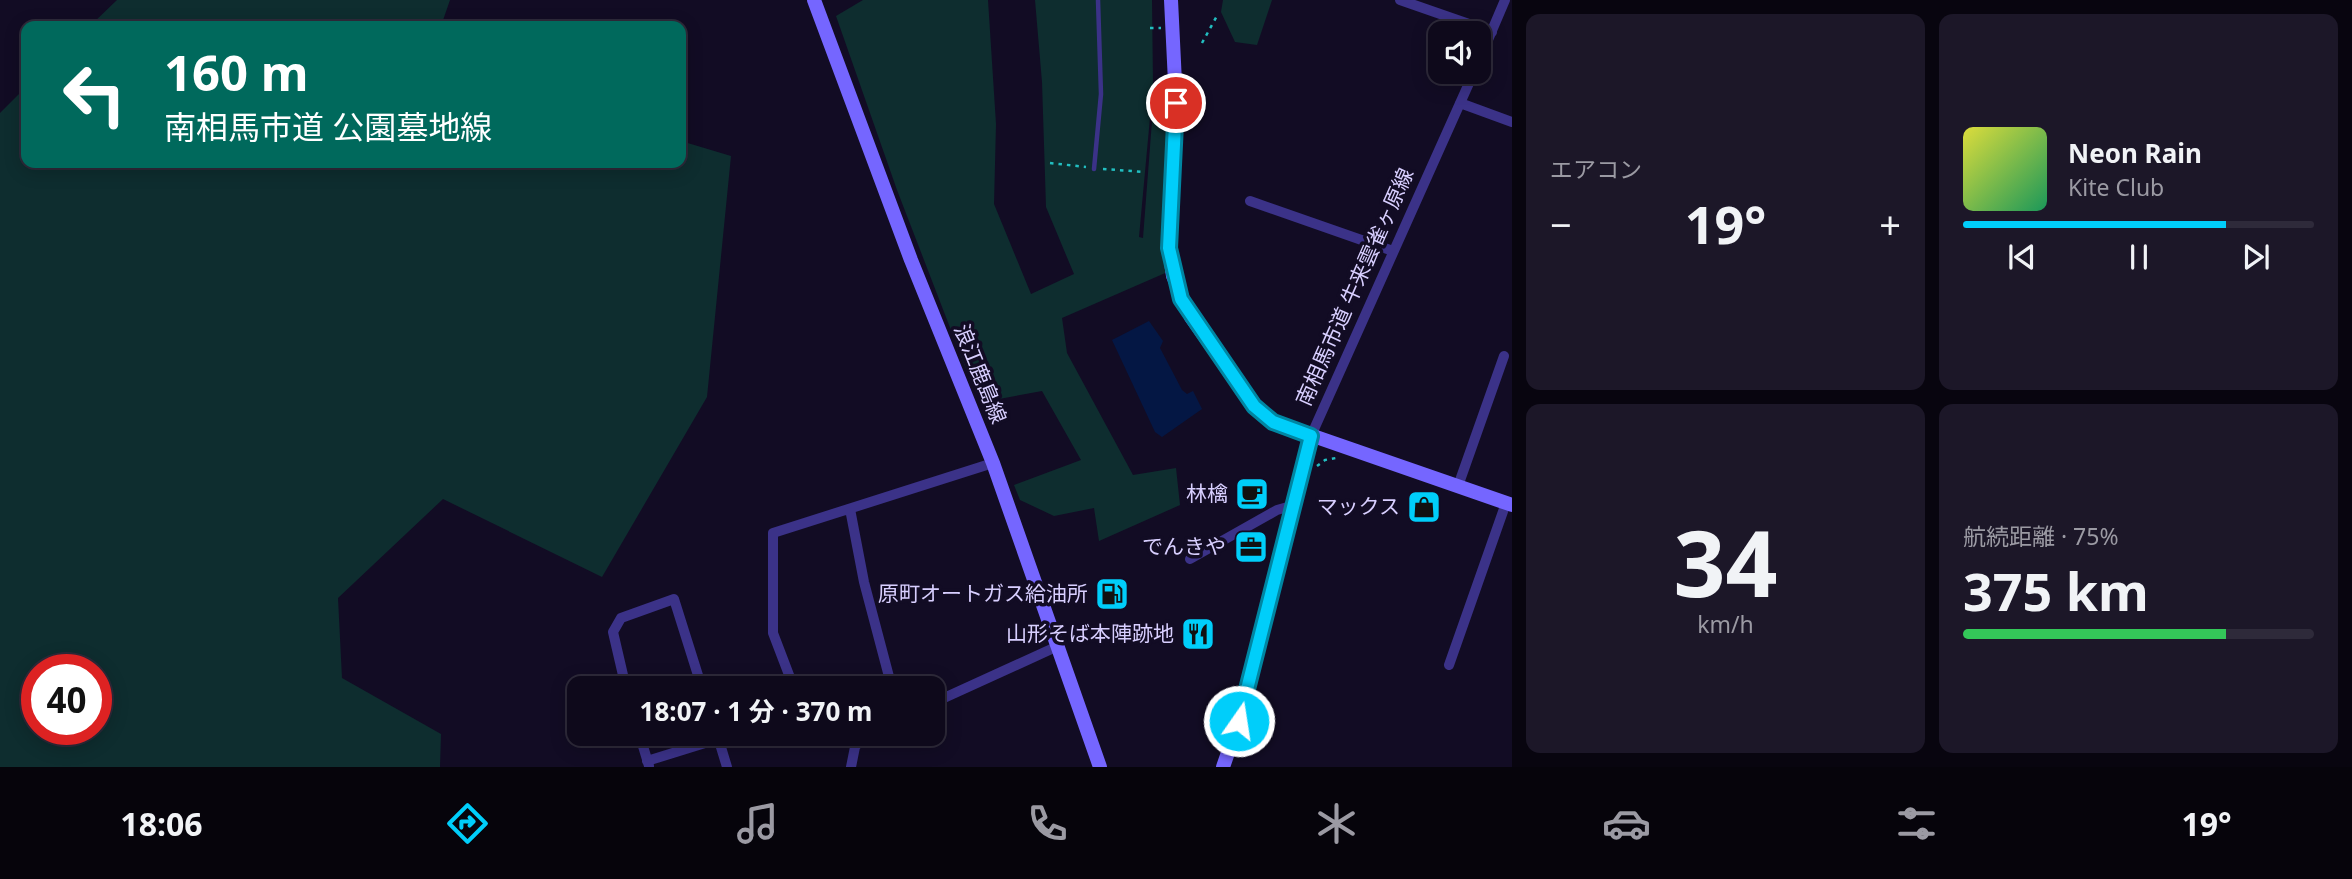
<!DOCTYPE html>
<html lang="ja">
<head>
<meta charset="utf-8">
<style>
  :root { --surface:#0e091b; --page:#1c1728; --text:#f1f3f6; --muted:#9b9aa3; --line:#2e2a3a; --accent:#00cefa }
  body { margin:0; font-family:"Noto Sans","Noto Sans JP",sans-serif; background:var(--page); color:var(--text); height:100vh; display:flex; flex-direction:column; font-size:26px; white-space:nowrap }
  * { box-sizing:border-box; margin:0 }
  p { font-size:23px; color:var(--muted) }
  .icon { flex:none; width:38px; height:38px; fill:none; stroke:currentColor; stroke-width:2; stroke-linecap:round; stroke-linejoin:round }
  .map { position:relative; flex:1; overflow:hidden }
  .panel { display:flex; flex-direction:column; gap:14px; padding:14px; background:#08050f; width:840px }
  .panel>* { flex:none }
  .top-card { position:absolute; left:21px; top:21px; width:665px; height:147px; border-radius:14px; box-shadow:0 4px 18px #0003,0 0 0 2px var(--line); background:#00695c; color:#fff; overflow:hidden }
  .tools { position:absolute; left:1428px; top:21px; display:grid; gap:14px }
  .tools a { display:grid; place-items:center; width:63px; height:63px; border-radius:14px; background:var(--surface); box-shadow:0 4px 18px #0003,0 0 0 2px var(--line); font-size:35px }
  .speed { position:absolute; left:21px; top:654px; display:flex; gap:14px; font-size:35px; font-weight:700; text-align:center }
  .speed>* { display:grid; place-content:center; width:91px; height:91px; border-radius:50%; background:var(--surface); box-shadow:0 4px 18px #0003,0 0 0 2px var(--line); line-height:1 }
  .speed .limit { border:10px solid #d22; background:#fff; color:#111 }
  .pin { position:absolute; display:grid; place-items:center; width:60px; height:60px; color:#fff; margin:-30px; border:4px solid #fff; border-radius:50%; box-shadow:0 2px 7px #0007 }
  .me { position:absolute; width:77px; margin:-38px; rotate:13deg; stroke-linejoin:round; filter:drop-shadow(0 0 5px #0008) }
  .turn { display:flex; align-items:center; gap:24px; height:147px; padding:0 28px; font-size:32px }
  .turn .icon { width:91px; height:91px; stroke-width:2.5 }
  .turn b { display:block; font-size:49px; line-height:60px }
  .big { font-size:52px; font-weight:700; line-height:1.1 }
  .panel .widget { flex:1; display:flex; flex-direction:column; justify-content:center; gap:10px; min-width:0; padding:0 24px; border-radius:14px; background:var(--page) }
  .panel .dial { align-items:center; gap:0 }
  .dial b { font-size:91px; line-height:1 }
  .song { display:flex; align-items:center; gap:21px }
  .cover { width:84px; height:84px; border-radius:10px; background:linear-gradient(135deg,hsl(60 70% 55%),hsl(150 70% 35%)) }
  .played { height:7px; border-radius:4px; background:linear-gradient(90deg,var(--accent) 75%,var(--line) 75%) }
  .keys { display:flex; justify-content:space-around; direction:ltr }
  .heat { display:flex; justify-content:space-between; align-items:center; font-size:38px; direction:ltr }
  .charge { height:10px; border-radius:5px; background:linear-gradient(90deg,#34c759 75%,var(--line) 0) }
  .panel .tiles { flex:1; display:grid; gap:14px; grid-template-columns:repeat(2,1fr) }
  .trip { position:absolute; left:567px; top:676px; width:378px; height:70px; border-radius:14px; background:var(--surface); box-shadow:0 4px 18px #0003,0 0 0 2px var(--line); font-weight:700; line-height:70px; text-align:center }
  .dock { display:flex; height:112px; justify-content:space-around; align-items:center; background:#06040b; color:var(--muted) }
  .dock .icon { width:49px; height:49px }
  .dock .active { color:var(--accent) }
  .dock b { font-size:32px; color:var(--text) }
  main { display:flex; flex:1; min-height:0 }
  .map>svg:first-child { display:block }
</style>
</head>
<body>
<main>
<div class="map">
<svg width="1512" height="767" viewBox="0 0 1512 767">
  <rect width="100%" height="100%" fill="#120c24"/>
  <path fill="#0e2d2f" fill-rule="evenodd" d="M117,0H450L441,26H90Z
    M863,0H988L996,124L994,204L1031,294L1074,274L1046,207L1042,82L1035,0H1152L1153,85L1139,237L1143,238L1155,82L1162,84L1179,267L1062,318L1067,353L1133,475L1176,468L1180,505L1099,541L1094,508L1054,516L1020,500L1014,485L1081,460L1042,391L999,399L971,382L897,190L836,16Z
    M1223,0H1272L1257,45L1235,42L1221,12Z
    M26,87V163H681V141L731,156L707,397L602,577L443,499L338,598L342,678L441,734L440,767H0V113ZM96,670V730H37V670Z"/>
  <path fill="#041744" d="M1149,321L1163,341L1160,348L1182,390L1187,394L1193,391L1202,409L1162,437L1155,432L1112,340Z"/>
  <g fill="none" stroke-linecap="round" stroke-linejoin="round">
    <path stroke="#22bec0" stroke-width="2.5" stroke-dasharray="3.5 5" stroke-linecap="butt" d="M1150,28H1161
      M1202,43L1218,14
      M1050,163L1086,167
      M1103,169L1145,172
      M1317,466L1325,460L1336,458"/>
    <path stroke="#3b3288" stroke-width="4.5" d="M1094,169L1101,94L1098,0"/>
    <path stroke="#3b3288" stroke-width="10" d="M1400,0L1492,32
      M1479,61L1505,0
      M1460,103L1512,122
      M1250,201L1393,251
      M1311,436L1474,72
      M1458,486L1504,356
      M850,509L864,582L892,688
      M1190,559L1277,510L1291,506
      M1449,665L1506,503
      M626,688L613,632L621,618L674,599L702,688
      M794,688L773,633V533L993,463
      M933,703L1058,646
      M639,733L649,766
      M811,733L813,738
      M717,734L727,767
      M647,761L718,739
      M851,767L855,747L866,733"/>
    <path stroke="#7566ff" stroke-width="14" d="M814,0L911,260L993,463L1100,767
      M1171,0L1176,103L1169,248L1173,276L1191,317L1254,406L1273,422L1512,505
      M1223,767L1239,721L1311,436"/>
  </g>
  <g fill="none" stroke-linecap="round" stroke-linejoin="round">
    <defs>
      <path id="route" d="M1176,103L1169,248L1181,299L1254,406L1273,422L1311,436L1239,721"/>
    </defs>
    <use href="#route" stroke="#0086a2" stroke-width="18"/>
    <use href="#route" stroke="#00cefa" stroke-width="12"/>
  </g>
  <defs>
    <symbol id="cafe-square" viewBox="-11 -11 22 22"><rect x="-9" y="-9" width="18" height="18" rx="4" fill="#00cefa" stroke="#120c24"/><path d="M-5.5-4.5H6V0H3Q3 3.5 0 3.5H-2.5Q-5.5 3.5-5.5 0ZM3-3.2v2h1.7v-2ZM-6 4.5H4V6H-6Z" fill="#111"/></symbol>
    <symbol id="shop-square" viewBox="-11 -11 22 22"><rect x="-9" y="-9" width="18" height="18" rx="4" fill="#00cefa" stroke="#120c24"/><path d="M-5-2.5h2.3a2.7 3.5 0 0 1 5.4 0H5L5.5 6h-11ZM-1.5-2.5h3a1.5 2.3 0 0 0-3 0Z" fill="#111"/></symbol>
    <symbol id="office-square" viewBox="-11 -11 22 22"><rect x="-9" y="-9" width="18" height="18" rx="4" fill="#00cefa" stroke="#120c24"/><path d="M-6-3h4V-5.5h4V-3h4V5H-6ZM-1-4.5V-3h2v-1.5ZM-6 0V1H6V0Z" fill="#111"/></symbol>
    <symbol id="fuel-square" viewBox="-11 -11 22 22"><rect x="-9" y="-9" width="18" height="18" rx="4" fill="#00cefa" stroke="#120c24"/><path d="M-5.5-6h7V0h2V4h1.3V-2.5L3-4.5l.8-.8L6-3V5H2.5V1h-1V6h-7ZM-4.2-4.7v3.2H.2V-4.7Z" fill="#111"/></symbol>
    <symbol id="restaurant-square" viewBox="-11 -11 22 22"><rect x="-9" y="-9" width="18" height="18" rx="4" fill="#00cefa" stroke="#120c24"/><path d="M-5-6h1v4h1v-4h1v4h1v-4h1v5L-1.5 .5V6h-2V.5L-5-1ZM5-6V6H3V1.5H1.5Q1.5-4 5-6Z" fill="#111"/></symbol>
  </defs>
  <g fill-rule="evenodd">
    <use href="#cafe-square" x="1233" y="475" width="38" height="38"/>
    <use href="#shop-square" x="1405" y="488" width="38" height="38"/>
    <use href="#office-square" x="1232" y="528" width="38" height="38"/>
    <use href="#fuel-square" x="1093" y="575" width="38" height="38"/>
    <use href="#restaurant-square" x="1179" y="615" width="38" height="38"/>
  </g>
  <g text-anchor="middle" stroke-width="7" stroke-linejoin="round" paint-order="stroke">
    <g font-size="21" fill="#d8cfff" stroke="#120c24">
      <text transform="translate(1355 287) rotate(-66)" y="7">南相馬市道 牛来雲雀ヶ原線</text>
      <text transform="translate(980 374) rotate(68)" y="7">浪江鹿島線</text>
    </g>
    <g font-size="21" fill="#d8cfff" stroke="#120c24" text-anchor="end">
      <text x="1228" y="501">林檎</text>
      <text x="1400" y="514">マックス</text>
      <text x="1226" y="554">でんきや</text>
      <text x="1088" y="601">原町オートガス給油所</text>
      <text x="1174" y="641">山形そば本陣跡地</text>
    </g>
  </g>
</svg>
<div class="tools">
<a><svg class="icon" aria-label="sound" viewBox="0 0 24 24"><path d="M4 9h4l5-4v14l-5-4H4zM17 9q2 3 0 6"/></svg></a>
</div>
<div class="speed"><div class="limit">40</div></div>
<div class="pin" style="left:1176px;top:103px;background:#d93025"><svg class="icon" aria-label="arrive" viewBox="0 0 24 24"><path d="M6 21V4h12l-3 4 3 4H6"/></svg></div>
<svg class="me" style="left:1239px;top:721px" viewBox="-20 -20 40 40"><circle r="17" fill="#00cefa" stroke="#fff" stroke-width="3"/><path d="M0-11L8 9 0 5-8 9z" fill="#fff"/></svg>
<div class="trip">18:07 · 1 分 · 370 m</div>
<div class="top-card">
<div class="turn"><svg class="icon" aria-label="left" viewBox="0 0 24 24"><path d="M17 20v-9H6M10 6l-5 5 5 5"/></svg><div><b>160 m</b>南相馬市道 公園墓地線</div></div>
</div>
</div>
<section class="panel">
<div class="tiles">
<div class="widget"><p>エアコン</p>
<div class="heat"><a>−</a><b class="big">19°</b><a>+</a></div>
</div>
<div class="widget">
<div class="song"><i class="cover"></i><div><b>Neon Rain</b><p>Kite Club</p></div></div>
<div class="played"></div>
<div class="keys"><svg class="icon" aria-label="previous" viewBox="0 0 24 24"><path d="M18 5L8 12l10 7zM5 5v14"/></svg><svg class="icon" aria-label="pause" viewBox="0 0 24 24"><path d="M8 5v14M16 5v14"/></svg><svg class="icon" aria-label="next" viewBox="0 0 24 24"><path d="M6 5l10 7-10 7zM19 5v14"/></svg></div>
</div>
<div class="widget dial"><b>34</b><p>km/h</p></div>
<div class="widget"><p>航続距離 · 75%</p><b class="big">375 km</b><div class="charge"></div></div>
</div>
</section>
</main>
<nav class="dock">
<b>18:06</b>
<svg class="icon active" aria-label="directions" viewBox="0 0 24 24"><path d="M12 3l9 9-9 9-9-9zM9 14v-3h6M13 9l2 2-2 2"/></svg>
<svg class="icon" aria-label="music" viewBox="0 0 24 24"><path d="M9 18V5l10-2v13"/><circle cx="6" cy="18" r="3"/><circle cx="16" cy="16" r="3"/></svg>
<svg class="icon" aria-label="phone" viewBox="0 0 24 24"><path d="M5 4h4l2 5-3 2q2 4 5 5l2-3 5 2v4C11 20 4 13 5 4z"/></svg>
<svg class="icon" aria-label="climate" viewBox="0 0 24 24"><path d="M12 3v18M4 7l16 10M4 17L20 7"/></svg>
<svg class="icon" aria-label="car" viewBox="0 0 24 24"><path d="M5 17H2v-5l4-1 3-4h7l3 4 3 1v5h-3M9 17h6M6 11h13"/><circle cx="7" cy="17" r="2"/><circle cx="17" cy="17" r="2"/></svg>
<svg class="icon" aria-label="filters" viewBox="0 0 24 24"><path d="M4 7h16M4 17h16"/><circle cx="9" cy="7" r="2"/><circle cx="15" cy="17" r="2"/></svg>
<b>19°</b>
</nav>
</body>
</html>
